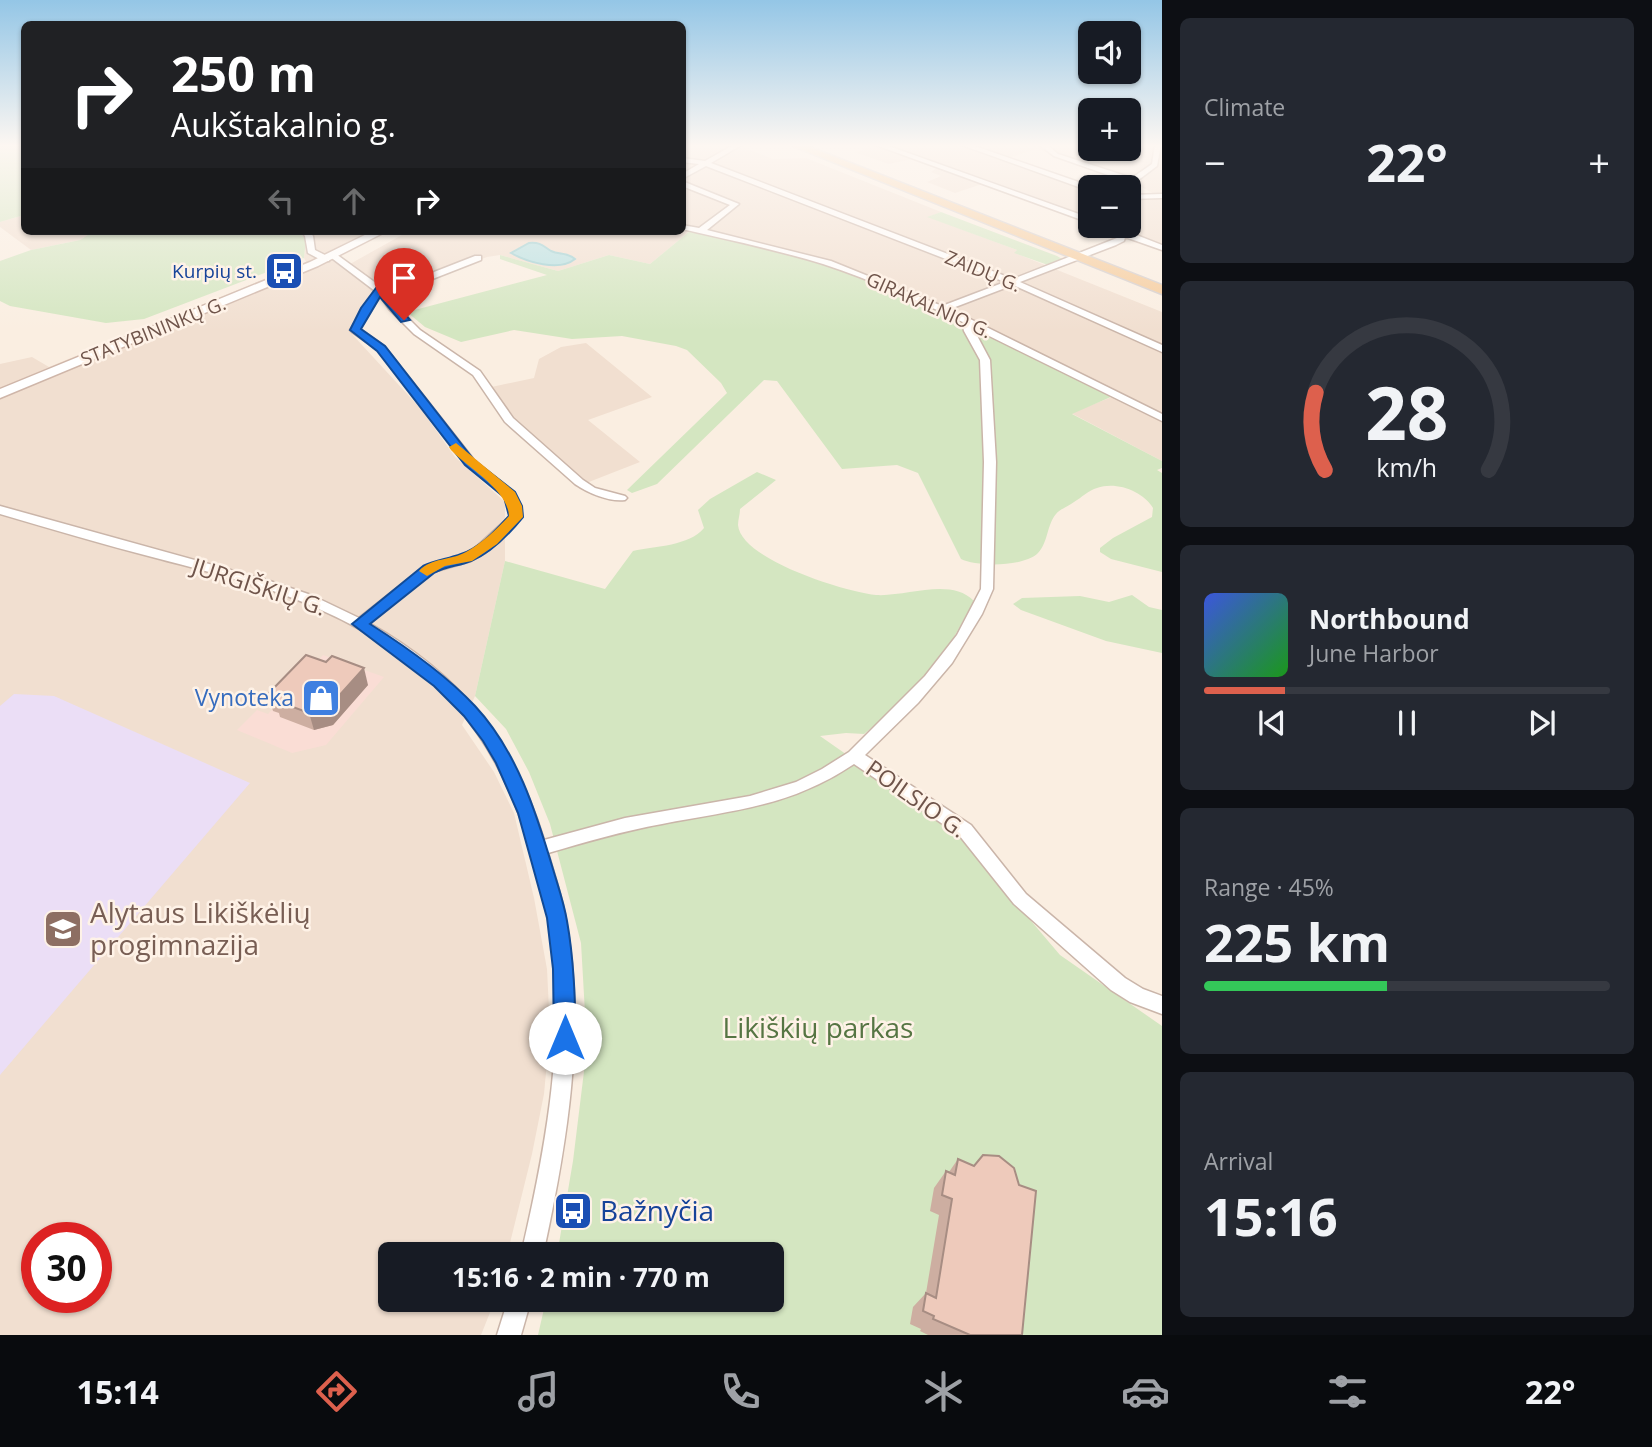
<!DOCTYPE html>
<html lang="en">
<head>
<meta charset="utf-8">
<style>
  :root { --surface:#171b24; --page:#242831; --text:#f1f3f6; --muted:#9ea1a6; --line:#363941; --accent:#dd604d }
  body { margin:0; font-family:"Open Sans",sans-serif; background:var(--page); color:var(--text); height:100vh; display:flex; flex-direction:column; font-size:26px; white-space:nowrap }
  * { box-sizing:border-box; margin:0 }
  p { font-size:23px; color:var(--muted) }
  .icon { flex:none; width:38px; height:38px; fill:none; stroke:currentColor; stroke-width:2; stroke-linecap:round; stroke-linejoin:round }
  .map { position:relative; flex:1; overflow:hidden }
  .panel { display:flex; flex-direction:column; gap:18px; padding:18px; background:#0d0f14; width:490px }
  .panel>* { flex:none }
  .top-card { position:absolute; left:21px; top:21px; width:665px; height:214px; border-radius:10px; box-shadow:0 2px 5px #0004; background:#202124; color:#fff; overflow:hidden }
  .controls { position:absolute; left:1078px; top:21px; display:grid; gap:14px }
  .controls a { display:grid; place-items:center; width:63px; height:63px; border-radius:10px; background:var(--surface); box-shadow:0 2px 5px #0004; font-size:35px }
  .speed { position:absolute; left:21px; top:1222px; display:flex; gap:14px; font-size:35px; font-weight:700; text-align:center }
  .speed>* { display:grid; place-content:center; width:91px; height:91px; border-radius:50%; background:var(--surface); box-shadow:0 2px 5px #0004; line-height:1 }
  .speed .limit { border:10px solid #d22; background:#fff; color:#111 }
  .pin { position:absolute; display:grid; place-items:center; width:60px; height:60px; color:#fff; margin:-72px -30px; border-radius:50% 50% 50% 0; rotate:-45deg; box-shadow:0 0 7px #0007 }
  .pin .icon { rotate:45deg }
  .me { position:absolute; width:77px; margin:-38px; rotate:0deg; stroke-linejoin:round; filter:drop-shadow(0 0 5px #0008) }
  .turn { display:flex; align-items:center; gap:24px; height:147px; padding:0 35px; font-size:32px }
  .turn .icon { width:91px; height:91px; stroke-width:2.5 }
  .turn b { display:block; font-size:49px; line-height:60px }
  .lanes { display:flex; align-items:center; height:66px; padding:0 35px; background:#0003; justify-content:center; gap:35px; direction:ltr }
  .lanes .off { opacity:.35 }
  .big { font-size:52px; font-weight:700; line-height:1.1 }
  .panel .card { flex:1; display:flex; flex-direction:column; justify-content:center; gap:10px; min-width:0; padding:0 24px; border-radius:10px; background:var(--page) }
  .panel .dial { align-items:center; gap:0 }
  .dial svg { height:182px; overflow:visible; fill:none; stroke:var(--line); stroke-width:7; stroke-linecap:round; text-anchor:middle }
  .dial text { fill:var(--text); stroke:none }
  .song { display:flex; align-items:center; gap:21px }
  .cover { width:84px; height:84px; border-radius:10px; background:linear-gradient(135deg,hsl(230 70% 55%),hsl(120 70% 35%)) }
  .played { height:7px; border-radius:4px; background:linear-gradient(90deg,var(--accent) 20%,var(--line) 20%) }
  .keys { display:flex; justify-content:space-around; direction:ltr }
  .heat { display:flex; justify-content:space-between; align-items:center; font-size:38px; direction:ltr }
  .charge { height:10px; border-radius:5px; background:linear-gradient(90deg,#34c759 45%,var(--line) 0) }
  .trip { position:absolute; left:378px; top:1242px; width:406px; height:70px; border-radius:10px; background:var(--surface); box-shadow:0 2px 5px #0004; font-weight:700; line-height:70px; text-align:center }
  .menu { display:flex; height:112px; justify-content:space-around; align-items:center; background:#090b0e; color:var(--muted) }
  .menu .icon { width:49px; height:49px }
  .menu .on { color:var(--accent) }
  .menu b { font-size:32px; color:var(--text) }
  main { display:flex; flex:1; min-height:0 }
  .map>svg:first-child { display:block }
</style>
</head>
<body>
<main>
<div class="map">
<svg width="1162" height="1335" viewBox="0 0 1162 1335">
  <rect width="100%" height="100%" fill="#faeee1"/>
  <path fill="#f1dfd0" fill-rule="evenodd" d="M683,144H755L747,149L773,159L806,158L941,212L929,217L1017,250L1015,253L1162,312V461L1071,413L1112,397L690,231L650,264L609,255L558,271L500,255L487,257L388,295L350,264L409,231H682Z
    M870,144H1090V149L1099,151L1129,149V144H1162V250L1131,239L1127,226L1129,199L1160,197L1136,184L1037,149L1005,159L1090,189V221L1088,222L982,184L955,193L927,182L941,176L931,172L937,168L912,159L889,164L854,152L861,151Z
    M24,215V231H94L80,240L31,250L0,227V222Z
    M298,231H369L323,255L340,263L374,290L350,332L421,409L455,457L505,502V561L475,696L462,725L494,772L514,813L534,898L547,969L550,1030L544,1094L532,1154L507,1255H390V1300H495L481,1335H0V364L32,357L49,367L306,262L304,258L306,239ZM37,1237H96V1297H37Z
    M586,343L652,397L588,420L640,462L576,487L506,420L482,389L534,378L539,359L561,347Z"/>
  <path fill="#faddd5" d="M323,655L384,677L326,745L292,753L237,730L257,710L268,714Z"/>
  <path fill="#ebdef6" d="M14,694L54,696L250,783L0,1075V706Z"/>
  <path fill="#d4e6c1" d="M0,144H24V215L0,222Z
    M941,212L1057,256L1062,259L1048,265L1014,253L1017,250L927,217Z
    M94,231H298L306,239L304,258L144,319L106,323L10,306L0,301V261L31,250L80,240Z
    M690,231C741,243 792,253 841,269C935,301 1024,352 1113,396L1072,414L1162,461V468L1157,470L1162,473V572L1111,559L1100,552V548L1113,538L1152,517L1153,508C1143,491 1116,481 1097,488C1089,490 1081,498 1074,502C1069,506 1060,509 1056,514C1047,524 1048,543 1038,553C1024,567 977,567 961,559L918,473L897,465L842,469L777,381L764,380L657,484L632,493L627,490L727,393L721,383L687,350L676,346L622,336L572,339L514,330L461,342L425,327L407,312L547,275L500,259V255L558,271L609,255L650,264Z
    M757,472L776,480L740,509C740,514 738,520 738,525C741,560 846,592 876,595C907,597 950,577 974,601L943,657L905,700L864,734L846,733L820,736L953,829L1060,955L1162,1026V1335H538L546,1300H772V1255H557L573,1161L587,1047L581,943L550,824L529,772L506,729L475,696L505,561L605,589L633,551C656,546 689,546 704,528L698,510L710,499Z
    M1132,595L1149,607L1162,610V653L1106,641L1021,610L1013,604L1022,598L1080,596L1109,602Z"/>
  <path fill="#b7e0e2" stroke="#9ed0d3" stroke-width="2" d="M529,243C541,242 543,246 551,251C559,255 567,252 575,259C559,272 527,262 511,253Z"/>
  <g fill="none" stroke-linecap="round" stroke-linejoin="round">
    <defs>
      <path id="street" d="M735,144H743L711,163L1013,279L1117,238V234L1100,226L1118,229V226H1126V231L1162,245V250L1125,237L1124,241L1116,245L1020,282L1162,345V352L1013,285L950,309L1162,414V421L973,328L990,360L996,462L993,589L982,614L952,663L918,703L865,755L971,825L1026,894L1125,978L1143,989L1162,996V1014L1130,1002L1111,990L1014,904L959,835L854,764C790,807 734,810 662,824C623,831 586,842 548,853C554,874 561,894 565,915C587,1028 567,1144 543,1255H521C547,1143 569,1026 547,912C543,891 535,870 530,849C498,733 431,659 321,610C269,586 212,573 156,558C104,545 52,529 0,514V506L267,580L311,595L359,618L425,566L463,555L476,547L510,516L505,497L466,464L378,350L352,332L350,330L375,291L329,256L336,254L384,289L406,283L475,256H481V260L412,287L387,293L395,305L420,330L480,371L513,418L583,480L595,488L625,496L627,498L625,500C609,502 588,493 575,484L505,422L473,375L414,334L389,309L380,296L360,329L384,346L474,460L514,493L521,506L522,517L485,553L471,561L433,572L369,623C461,675 513,740 544,840L625,818L750,796L796,782L822,769L849,752L925,676L957,635L981,589L984,462L980,360L964,331L963,327L967,324C920,302 872,280 823,264C777,250 730,240 682,229V225L699,228L730,205L682,186V181L739,204L707,230L831,261L942,306L1005,282L706,166L682,179V174L699,164L682,162V158L705,161Z
        M873,144H883L1090,218V223Z
        M959,144H969L1093,187L1087,190Z
        M1038,144H1046L1058,154L1132,178L1152,164L1155,144H1161L1157,166L1129,187L1122,186L1128,182L1054,156Z
        M1162,194V198L1129,199V195Z
        M301,231H309L313,236L315,250L329,257V261H323L308,253L305,236Z
        M508,1300H531L521,1335H497Z"/>
      <path id="secondary" d="M373,231H387L318,266L0,398V389L310,262Z"/>
      <path id="primary" d="M788,144H802L1162,285V294Z"/>
    </defs>
    <use href="#street" stroke="#cab5a9" stroke-width="3"/>
    <use href="#secondary" stroke="#cfb6a9" stroke-width="3"/>
    <use href="#primary" stroke="#d7cfcc" stroke-width="3"/>
    <use href="#street" fill="#fff" fill-rule="evenodd"/>
    <use href="#secondary" fill="#fff" fill-rule="evenodd"/>
    <use href="#primary" fill="#f5cc9d" fill-rule="evenodd"/>
  </g>
  <path fill="#cdaea1" d="M326,662L368,685L333,725L314,730L280,717L279,713L273,711L268,694Z
    M958,1159L1022,1335H928L920,1331L921,1329L910,1324L913,1307L926,1293L939,1215L930,1211L934,1188L946,1171L949,1172Z"/>
  <path fill="#a78d83" d="M364,668L368,685L333,725L314,730L309,713Z"/>
  <path fill="#eecabb" stroke="#a78d83" stroke-width="2" d="M306,655L326,662L332,656L364,668L328,708L309,713L274,700L277,698L268,694Z
    M983,1155L999,1156L1014,1168L1019,1185L1036,1191L1022,1335H970L933,1319L934,1316L923,1311L926,1293L936,1298L952,1199L942,1195L946,1171L955,1175L958,1159L974,1166Z"/>
  <linearGradient id="sky" x2="0" y2="1"><stop stop-color="#94c6e6"/><stop offset="0.44" stop-color="#fdf7f2"/><stop offset="1" stop-color="#fdf7f2" stop-opacity="0"/></linearGradient>
  <rect width="1162" height="331" fill="url(#sky)"/>
  <path fill="#1a73e8" stroke="#114b97" stroke-width="2" d="M376,288H383L410,320L401,322L380,297L361,329L385,346L474,460L515,492L522,506L523,517C510,533 491,553 471,561C459,566 446,566 434,573L370,624C408,648 445,674 475,706C517,751 536,812 553,869C558,886 564,903 567,921C574,960 575,999 576,1038L573,1046L565,1049L557,1046L554,1038L553,969L547,918L518,813L496,763L483,741L464,716L434,686L352,624L423,566C436,560 448,559 461,554C480,548 496,530 509,516L504,497L465,465L377,351L350,330L361,308Z"/>
  <path fill="#f59e0b" d="M456,443L515,492L522,506L523,517L497,544L472,561L445,566L427,576L419,571C432,557 450,561 466,552C482,543 496,530 509,516C508,490 469,469 451,450L449,447Z"/>
  <defs>
    <symbol id="bus-square" viewBox="-11 -11 22 22"><rect x="-9" y="-9" width="18" height="18" rx="4" fill="#1a4fb4" stroke="#fef2e7"/><path d="M-5-6H5V4H4V6H2V4H-2V6H-4V4H-5ZM-3.5-4V0h7V-4ZM-3.5 1.2v1.5H-2V1.2ZM2 1.2v1.5H3.5V1.2Z" fill="#fff"/></symbol>
    <symbol id="shop-square" viewBox="-11 -11 22 22"><rect x="-9" y="-9" width="18" height="18" rx="4" fill="#3f7fe0" stroke="#fef2e7"/><path d="M-5-2.5h2.3a2.7 3.5 0 0 1 5.4 0H5L5.5 6h-11ZM-1.5-2.5h3a1.5 2.3 0 0 0-3 0Z" fill="#fff"/></symbol>
    <symbol id="school-square" viewBox="-11 -11 22 22"><rect x="-9" y="-9" width="18" height="18" rx="4" fill="#8d6e63" stroke="#fef2e7"/><path d="M0-5L7-2L0 1L-7-2ZM-4 1L0 2.5L4 1V4Q0 6-4 4Z" fill="#fff"/></symbol>
  </defs>
  <g fill-rule="evenodd">
    <use href="#bus-square" x="262" y="249" width="44" height="44"/>
    <use href="#shop-square" x="299" y="676" width="44" height="44"/>
    <use href="#school-square" x="41" y="907" width="44" height="44"/>
    <use href="#bus-square" x="551" y="1189" width="44" height="44"/>
  </g>
  <g text-anchor="middle" stroke-width="5" stroke-linejoin="round" paint-order="stroke">
    <g font-size="19" fill="#164399" stroke="#fef2e7" text-anchor="end">
      <text x="257" y="278">Kurpių st.</text>
    </g>
    <g font-size="19" fill="#6f544a" stroke="#fef2e7">
      <text transform="translate(983 271) rotate(22)" y="7">ZAIDŲ G.</text>
      <text transform="translate(929 305) rotate(24)" y="7">GIRAKALNIO G.</text>
      <text transform="translate(153 331) rotate(-22)" y="7">STATYBININKŲ G.</text>
    </g>
    <g font-size="23" fill="#6f544a" stroke="#fef2e7">
      <text transform="translate(259 587) rotate(18)" y="8">JURGIŠKIŲ G.</text>
      <text transform="translate(916 799) rotate(35)" y="8">POILSIO G.</text>
    </g>
    <g font-size="23" fill="#366cbe" stroke="#fef2e7" text-anchor="end">
      <text x="294" y="706">Vynoteka</text>
    </g>
    <g font-size="28" fill="#785e54" stroke="#fef2e7" text-anchor="start">
      <text x="90" y="923">Alytaus Likiškėlių<tspan x="90" dy="32">progimnazija</tspan></text>
    </g>
    <g font-size="28" fill="#567543" stroke="#fef2e7">
      <text x="818" y="1038">Likiškių parkas</text>
    </g>
    <g font-size="28" fill="#164399" stroke="#fef2e7" text-anchor="start">
      <text x="600" y="1221">Bažnyčia</text>
    </g>
  </g>
</svg>
<div class="controls">
<a><svg class="icon" aria-label="sound" viewBox="0 0 24 24"><path d="M4 9h4l5-4v14l-5-4H4zM17 9q2 3 0 6"/></svg></a>
<a>+</a>
<a>−</a>
</div>
<div class="speed"><div class="limit">30</div></div>
<div class="pin" style="left:404px;top:320px;background:#d93025"><svg class="icon" aria-label="arrive" viewBox="0 0 24 24"><path d="M6 21V4h12l-3 4 3 4H6"/></svg></div>
<svg class="me" style="left:565px;top:1038px" viewBox="-20 -20 40 40"><circle r="19" fill="#fff"/><path d="M0-13L10 11 0 6-10 11z" fill="#1a73e8"/></svg>
<div class="trip">15:16 · 2 min · 770 m</div>
<div class="top-card">
<div class="turn"><svg class="icon" aria-label="right" viewBox="0 0 24 24"><path d="M7 20v-9h11M14 6l5 5-5 5"/></svg><div><b>250 m</b>Aukštakalnio g.</div></div>
<div class="lanes"><svg class="icon off" aria-label="left" viewBox="0 0 24 24"><path d="M17 20v-9H6M10 6l-5 5 5 5"/></svg><svg class="icon off" aria-label="ahead" viewBox="0 0 24 24"><path d="M12 20V5M6 11l6-6 6 6"/></svg><svg class="icon" aria-label="right" viewBox="0 0 24 24"><path d="M7 20v-9h11M14 6l5 5-5 5"/></svg></div>
</div>
</div>
<section class="panel">
<div class="card"><p>Climate</p>
<div class="heat"><a>−</a><b class="big">22°</b><a>+</a></div>
</div>
<div class="card dial"><svg viewBox="0 0 100 80">
<path d="M14 69A42 42 0 1 1 86 69"/>
<path d="M14 69A42 42 0 0 1 10 35" stroke="#dd604d"/>
<text x="50" y="56" font-size="32" font-weight="700">28</text>
<text x="50" y="72" font-size="11">km/h</text>
</svg></div>
<div class="card">
<div class="song"><i class="cover"></i><div><b>Northbound</b><p>June Harbor</p></div></div>
<div class="played"></div>
<div class="keys"><svg class="icon" aria-label="previous" viewBox="0 0 24 24"><path d="M18 5L8 12l10 7zM5 5v14"/></svg><svg class="icon" aria-label="pause" viewBox="0 0 24 24"><path d="M8 5v14M16 5v14"/></svg><svg class="icon" aria-label="next" viewBox="0 0 24 24"><path d="M6 5l10 7-10 7zM19 5v14"/></svg></div>
</div>
<div class="card"><p>Range · 45%</p><b class="big">225 km</b><div class="charge"></div></div>
<div class="card"><p>Arrival</p><b class="big">15:16</b></div>
</section>
</main>
<nav class="menu">
<b>15:14</b>
<svg class="icon on" aria-label="directions" viewBox="0 0 24 24"><path d="M12 3l9 9-9 9-9-9zM9 14v-3h6M13 9l2 2-2 2"/></svg>
<svg class="icon" aria-label="music" viewBox="0 0 24 24"><path d="M9 18V5l10-2v13"/><circle cx="6" cy="18" r="3"/><circle cx="16" cy="16" r="3"/></svg>
<svg class="icon" aria-label="phone" viewBox="0 0 24 24"><path d="M5 4h4l2 5-3 2q2 4 5 5l2-3 5 2v4C11 20 4 13 5 4z"/></svg>
<svg class="icon" aria-label="climate" viewBox="0 0 24 24"><path d="M12 3v18M4 7l16 10M4 17L20 7"/></svg>
<svg class="icon" aria-label="car" viewBox="0 0 24 24"><path d="M5 17H2v-5l4-1 3-4h7l3 4 3 1v5h-3M9 17h6M6 11h13"/><circle cx="7" cy="17" r="2"/><circle cx="17" cy="17" r="2"/></svg>
<svg class="icon" aria-label="filters" viewBox="0 0 24 24"><path d="M4 7h16M4 17h16"/><circle cx="9" cy="7" r="2"/><circle cx="15" cy="17" r="2"/></svg>
<b>22°</b>
</nav>
</body>
</html>
